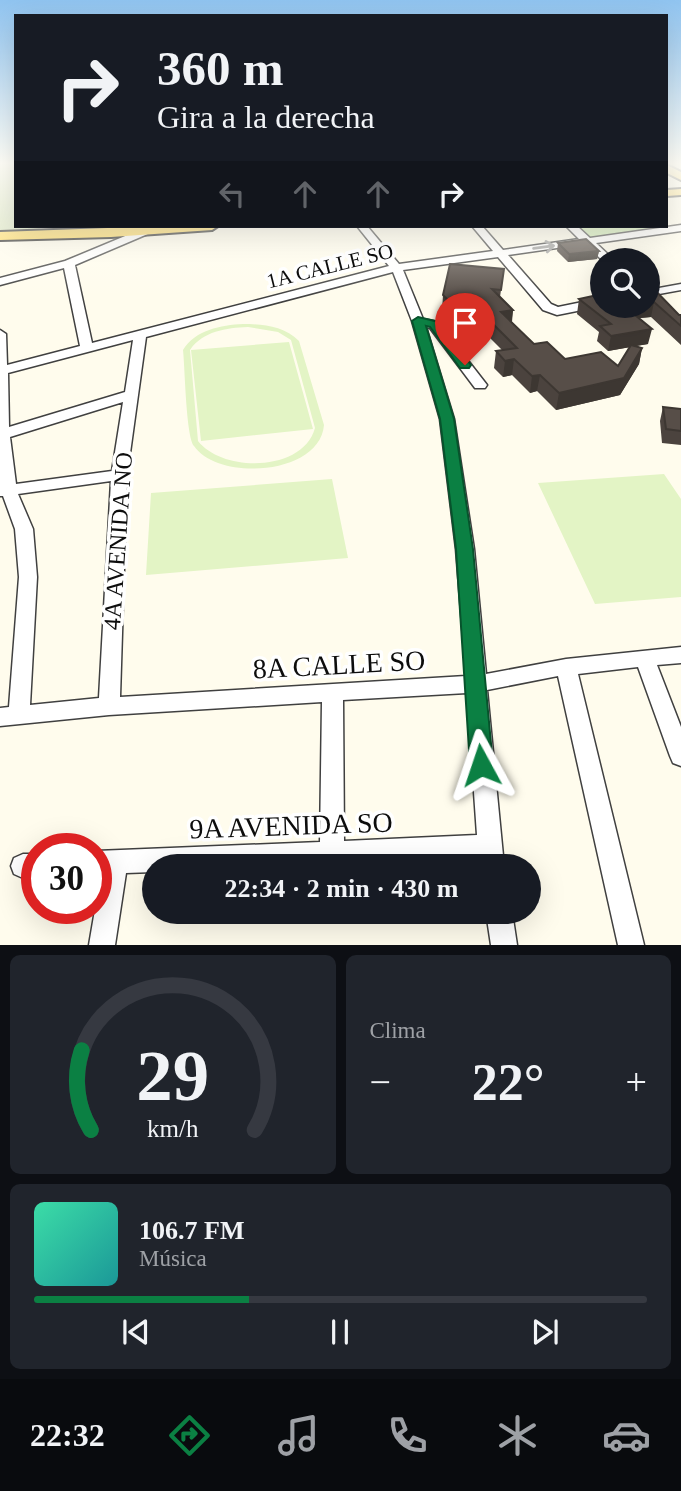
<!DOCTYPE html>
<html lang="es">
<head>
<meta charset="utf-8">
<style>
  :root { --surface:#171b24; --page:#20242c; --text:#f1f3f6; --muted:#9ea1a6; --line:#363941; --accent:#0b8043 }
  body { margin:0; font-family:"Times New Roman",serif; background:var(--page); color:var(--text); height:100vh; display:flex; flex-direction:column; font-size:26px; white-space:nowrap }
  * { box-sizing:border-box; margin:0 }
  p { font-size:23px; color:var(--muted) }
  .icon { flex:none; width:38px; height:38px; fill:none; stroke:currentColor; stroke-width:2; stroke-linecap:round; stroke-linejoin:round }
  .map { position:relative; height:945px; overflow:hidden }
  .sheet { display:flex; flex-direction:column; gap:10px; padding:10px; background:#0d0f14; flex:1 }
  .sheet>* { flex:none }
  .banner { position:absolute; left:14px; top:14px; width:654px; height:214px; border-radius:0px; box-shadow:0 7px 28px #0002; background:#171b24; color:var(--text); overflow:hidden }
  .controls { position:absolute; left:590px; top:248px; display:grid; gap:14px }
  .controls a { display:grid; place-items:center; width:70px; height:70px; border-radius:50%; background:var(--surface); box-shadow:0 7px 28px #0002; font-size:35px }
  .speed { position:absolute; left:21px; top:833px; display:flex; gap:14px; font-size:35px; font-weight:700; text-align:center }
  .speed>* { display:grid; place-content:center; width:91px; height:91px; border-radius:50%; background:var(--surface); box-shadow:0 7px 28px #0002; line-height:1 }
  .speed .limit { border:10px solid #d22; background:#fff; color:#111 }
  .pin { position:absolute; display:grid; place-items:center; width:60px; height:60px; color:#fff; margin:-72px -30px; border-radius:50% 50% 50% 0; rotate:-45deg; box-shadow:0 0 7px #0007 }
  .pin .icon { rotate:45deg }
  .me { position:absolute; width:77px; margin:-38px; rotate:355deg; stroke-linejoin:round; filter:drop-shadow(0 0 5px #0008) }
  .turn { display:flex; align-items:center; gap:24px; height:147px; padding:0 28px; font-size:32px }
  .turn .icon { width:91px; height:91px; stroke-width:2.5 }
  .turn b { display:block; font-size:49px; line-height:60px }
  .lanes { display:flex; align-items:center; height:66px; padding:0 28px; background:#0003; justify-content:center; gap:35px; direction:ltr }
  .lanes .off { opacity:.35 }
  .big { font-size:52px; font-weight:600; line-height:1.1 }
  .sheet .tile { flex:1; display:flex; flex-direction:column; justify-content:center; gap:10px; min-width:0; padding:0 24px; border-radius:10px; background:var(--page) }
  .sheet .dial { align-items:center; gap:0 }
  .dial svg { height:182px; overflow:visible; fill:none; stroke:var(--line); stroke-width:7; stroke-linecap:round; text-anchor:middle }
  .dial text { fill:var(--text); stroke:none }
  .song { display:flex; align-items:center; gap:21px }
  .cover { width:84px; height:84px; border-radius:10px; background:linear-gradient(135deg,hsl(160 70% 55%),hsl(180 70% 35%)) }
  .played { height:7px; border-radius:4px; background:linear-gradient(90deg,var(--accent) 35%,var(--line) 35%) }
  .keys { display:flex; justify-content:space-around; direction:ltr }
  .heat { display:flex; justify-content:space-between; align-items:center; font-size:38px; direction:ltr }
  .sheet .tiles { flex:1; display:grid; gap:10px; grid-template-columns:1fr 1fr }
  .tile:last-child { grid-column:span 2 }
  .trip { position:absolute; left:142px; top:854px; width:399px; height:70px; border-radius:35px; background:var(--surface); box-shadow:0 7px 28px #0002; font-weight:600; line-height:70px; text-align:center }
  .tabs { display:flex; height:112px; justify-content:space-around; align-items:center; background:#090b0e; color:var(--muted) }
  .tabs .icon { width:49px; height:49px }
  .tabs .on { color:var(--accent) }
  .tabs b { font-size:32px; color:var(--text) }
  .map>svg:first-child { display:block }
</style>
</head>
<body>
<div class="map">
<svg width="681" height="945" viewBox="0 0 681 945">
  <rect width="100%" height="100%" fill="#fffced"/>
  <path fill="#d0edb3" d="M577,226H663L667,228L590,238Z"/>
  <path fill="#d6e3bc" d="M0,164H16V226H47L36,230H0Z"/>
  <path fill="#e3f4c5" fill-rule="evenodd" d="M243,324C263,324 284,326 299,341L324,425C320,475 219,482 194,446C186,436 185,368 183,350C195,330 221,325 243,324ZM248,327L278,332L291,340L315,428C303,472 223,473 198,441L190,350C203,331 226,328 248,327Z
    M289,342L313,429L201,441L191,350Z
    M664,474L681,499V597L595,604L538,483Z
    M332,479L348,558L146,575L151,493Z"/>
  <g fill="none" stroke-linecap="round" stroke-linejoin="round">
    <defs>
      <path id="minor" d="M681,225V231L596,243L615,261H603L585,244L508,255L551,304L558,307L602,298V306L557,315L543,310L498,257L403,270L423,319L438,322L487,385L485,388H475L430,328L426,327L454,419L474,549L486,674L566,659L681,647V663L657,665L681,727V766L673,763L670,756L638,667L578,674L644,945H618L558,676L487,690L504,866H480L479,858L289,866H154V872L126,873L115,945H89L101,875H96V851L320,842L322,702L109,715L0,726V708L9,707L19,577L15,529L3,496H0V330L6,334L7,365L80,346L64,268L0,285V278L65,261L142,229H150V233L75,265L92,343L389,266L357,226H367L399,264L493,251L472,226H482L503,250L579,239L566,226H577L590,238ZM393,272L412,321L440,419L456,549L466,676L120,697L127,475L146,337ZM133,340L125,392L9,427L8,373ZM123,402L112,471L16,484L10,437ZM111,481L99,698L30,705L37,577L33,529L18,494ZM467,693L477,835L344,841L343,700Z
        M681,284V290L648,296V290Z
        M23,854H37V878H23L14,874L11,866L14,858Z
        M486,912H512L517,945H491Z"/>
      <path id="major" d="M667,165L681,172V180L667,173Z
        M681,189V195L667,196V190Z
        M161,226H218L212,230L111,237L0,240V232Z"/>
    </defs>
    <use href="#minor" stroke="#404040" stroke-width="3"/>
    <use href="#major" stroke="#1e1e1e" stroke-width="4"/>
    <use href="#minor" fill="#fff" fill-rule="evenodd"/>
    <use href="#major" fill="#ffda5d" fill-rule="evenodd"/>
  </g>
  <path fill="#4b433e" d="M558,243L599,251L597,259L568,262L557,251Z
    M504,269L500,297L513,310L512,322L534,344L565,359L618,366L630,347L608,351L597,341L599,332L577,314L579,299L648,285L679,315H681V345L651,317L639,318L648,344L635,346L642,348L639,364L620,395L556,410L537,391L530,393L512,375L503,377L494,368L496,351L502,350L482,330L463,334L442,311L443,295Z
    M663,407L681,409V445L662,443L660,421Z"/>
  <path fill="#3d3732" d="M599,251L597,259L568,262L569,254Z
    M654,302L651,317L620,320L623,306H648V303Z
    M513,310L511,325L501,312Z
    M484,315L482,330L463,334L465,318Z
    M652,329L648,344L608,351L611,336Z
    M642,348L639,364L620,395L556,410L559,393L624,378Z
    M514,359L512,375L503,377L505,361Z
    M540,375L537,391L530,393L532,376Z"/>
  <path fill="#574e48" stroke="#3d3732" stroke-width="2" d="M586,239L599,251L569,254L558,243Z
    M450,264L504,269L501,290L492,289L513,310L501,312L534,344L547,342L565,359L601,352L618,366L631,345L642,348L624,378L559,393L540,375L532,376L514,359L505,361L496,351L517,348L484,315L465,318L443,295Z
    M649,284L679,315H681V326L654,302L648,303V285Z
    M602,294V306H624L652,329L611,336L600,326L611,324L579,299Z
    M663,407L681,409V431L666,429Z"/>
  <defs><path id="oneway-shaft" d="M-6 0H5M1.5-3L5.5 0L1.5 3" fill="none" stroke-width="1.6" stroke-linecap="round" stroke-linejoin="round" transform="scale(1.75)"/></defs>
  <use stroke="#9e9e9e" href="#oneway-shaft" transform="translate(544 247) rotate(-7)"/>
  <linearGradient id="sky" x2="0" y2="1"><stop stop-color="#90c4f0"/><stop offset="0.55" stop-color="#fffef7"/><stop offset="1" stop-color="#fffef7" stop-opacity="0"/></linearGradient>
  <rect width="681" height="297" fill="url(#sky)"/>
  <path fill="#0b8043" stroke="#07532c" stroke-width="2" d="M418,317L439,322L471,365L469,368H460L430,327L426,326L454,419L473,549L493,765L489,772L481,775L473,772L470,765L456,549L440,419L412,321Z"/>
  <g text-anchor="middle" stroke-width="7" stroke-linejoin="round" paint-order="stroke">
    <g font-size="21" fill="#0d0d0d" stroke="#fff">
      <text transform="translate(330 266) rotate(-14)" y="7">1A CALLE SO</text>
    </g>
    <g font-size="24" fill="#0d0d0d" stroke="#fff">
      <text transform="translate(118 541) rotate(-86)" y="8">4A AVENIDA NO</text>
    </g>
    <g font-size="28" fill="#0d0d0d" stroke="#fff">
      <text transform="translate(339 664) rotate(-3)" y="10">8A CALLE SO</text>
      <text transform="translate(291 825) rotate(-2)" y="10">9A AVENIDA SO</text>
    </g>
  </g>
</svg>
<div class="controls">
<a><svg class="icon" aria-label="search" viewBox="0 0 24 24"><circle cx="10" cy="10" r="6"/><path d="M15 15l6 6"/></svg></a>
</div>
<div class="speed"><div class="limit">30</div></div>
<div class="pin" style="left:465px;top:365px;background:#d93025"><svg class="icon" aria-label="arrive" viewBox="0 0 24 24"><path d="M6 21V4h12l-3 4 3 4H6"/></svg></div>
<svg class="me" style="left:481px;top:765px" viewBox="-20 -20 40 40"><path d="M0-17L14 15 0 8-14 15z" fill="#0b8043" stroke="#fff" stroke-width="4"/></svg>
<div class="trip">22:34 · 2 min · 430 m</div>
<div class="banner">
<div class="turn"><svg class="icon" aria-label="right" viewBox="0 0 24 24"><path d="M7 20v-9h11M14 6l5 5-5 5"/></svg><div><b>360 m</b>Gira a la derecha</div></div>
<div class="lanes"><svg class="icon off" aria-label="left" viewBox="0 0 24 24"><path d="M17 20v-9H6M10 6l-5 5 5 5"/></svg><svg class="icon off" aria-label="ahead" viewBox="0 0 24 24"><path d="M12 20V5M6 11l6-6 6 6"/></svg><svg class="icon off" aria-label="ahead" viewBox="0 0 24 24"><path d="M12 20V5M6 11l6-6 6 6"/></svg><svg class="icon" aria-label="right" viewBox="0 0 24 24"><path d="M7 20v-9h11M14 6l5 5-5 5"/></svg></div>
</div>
</div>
<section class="sheet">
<div class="tiles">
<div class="tile dial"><svg viewBox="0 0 100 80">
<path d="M14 69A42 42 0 1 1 86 69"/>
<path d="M14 69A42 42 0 0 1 10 34" stroke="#0b8043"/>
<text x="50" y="56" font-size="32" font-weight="700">29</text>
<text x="50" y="72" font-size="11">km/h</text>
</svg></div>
<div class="tile"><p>Clima</p>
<div class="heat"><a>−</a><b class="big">22°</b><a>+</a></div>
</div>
<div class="tile">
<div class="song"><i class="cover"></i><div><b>106.7 FM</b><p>Música</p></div></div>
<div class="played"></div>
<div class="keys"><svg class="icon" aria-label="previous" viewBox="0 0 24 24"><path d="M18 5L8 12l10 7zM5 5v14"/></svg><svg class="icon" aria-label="pause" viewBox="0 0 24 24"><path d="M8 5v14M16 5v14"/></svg><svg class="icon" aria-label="next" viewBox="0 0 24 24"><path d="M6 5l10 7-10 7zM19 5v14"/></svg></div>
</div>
</div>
</section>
<nav class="tabs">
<b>22:32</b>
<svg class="icon on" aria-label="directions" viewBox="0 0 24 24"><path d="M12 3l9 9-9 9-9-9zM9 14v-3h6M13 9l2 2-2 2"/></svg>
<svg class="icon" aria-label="music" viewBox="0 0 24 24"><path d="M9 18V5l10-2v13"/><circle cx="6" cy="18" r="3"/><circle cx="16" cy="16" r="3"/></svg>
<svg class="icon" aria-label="phone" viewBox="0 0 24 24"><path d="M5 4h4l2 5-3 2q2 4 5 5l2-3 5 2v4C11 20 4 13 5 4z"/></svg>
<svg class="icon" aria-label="climate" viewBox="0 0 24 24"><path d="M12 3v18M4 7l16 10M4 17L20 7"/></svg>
<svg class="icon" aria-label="car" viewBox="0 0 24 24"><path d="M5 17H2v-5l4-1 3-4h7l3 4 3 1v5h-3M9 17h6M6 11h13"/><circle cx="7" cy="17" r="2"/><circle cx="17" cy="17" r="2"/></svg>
</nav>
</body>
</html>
